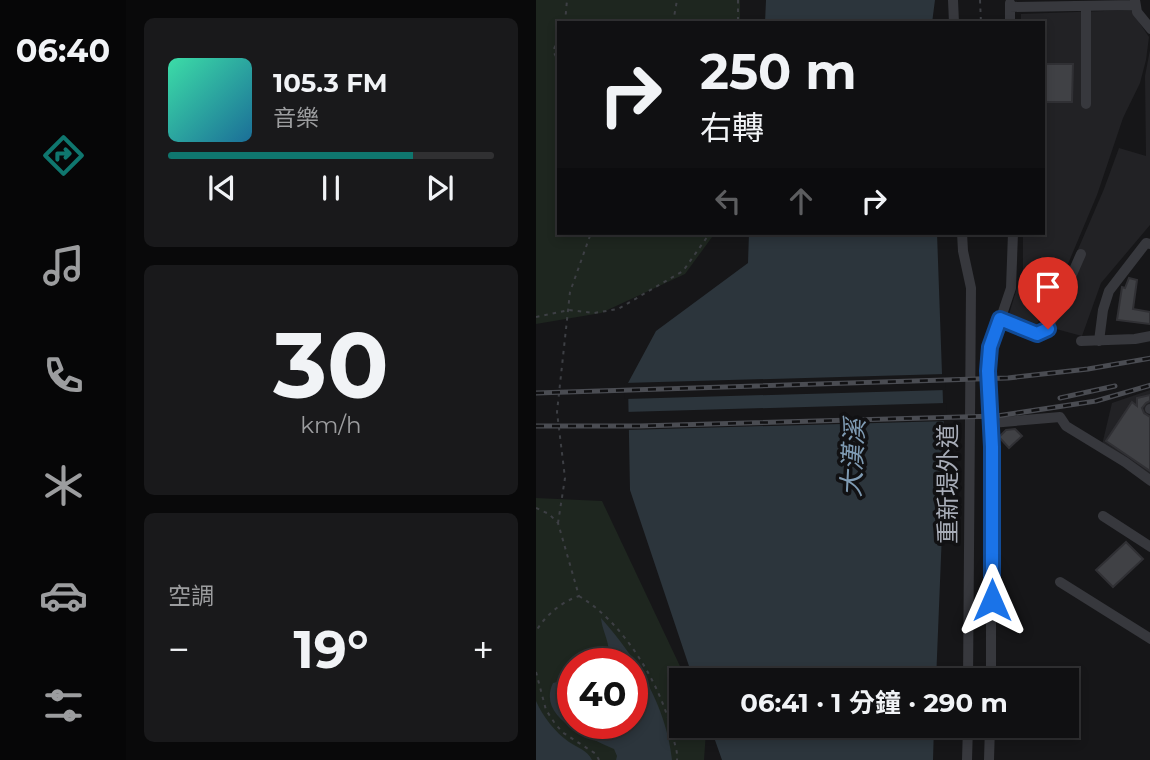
<!DOCTYPE html>
<html lang="zh-TW">
<head>
<meta charset="utf-8">
<style>
  :root { --surface:#101012; --page:#19191b; --text:#f1f3f6; --muted:#9c9d9f; --line:#303032; --accent:#0f766e }
  body { margin:0; font-family:Montserrat,"Noto Sans TC",sans-serif; background:var(--page); color:var(--text); height:100vh; display:flex; flex-direction:column; font-size:26px; white-space:nowrap }
  * { box-sizing:border-box; margin:0 }
  p { font-size:23px; color:var(--muted) }
  .icon { flex:none; width:38px; height:38px; fill:none; stroke:currentColor; stroke-width:2; stroke-linecap:round; stroke-linejoin:round }
  .map { position:relative; flex:1; overflow:hidden }
  .side { display:flex; flex-direction:column; gap:18px; padding:18px; background:#09090a; width:410px }
  .side>* { flex:none }
  .hud { position:absolute; left:21px; top:21px; width:488px; height:214px; border-radius:0px; box-shadow:0 4px 10px #0003,0 0 0 2px var(--line); background:#101012; color:var(--text); overflow:hidden }
  .speed { position:absolute; left:21px; top:648px; display:flex; gap:14px; font-size:35px; font-weight:700; text-align:center }
  .speed>* { display:grid; place-content:center; width:91px; height:91px; border-radius:50%; background:var(--surface); box-shadow:0 4px 10px #0003,0 0 0 2px var(--line); line-height:1 }
  .speed .limit { border:10px solid #d22; background:#fff; color:#111 }
  .pin { position:absolute; display:grid; place-items:center; width:60px; height:60px; color:#fff; margin:-72px -30px; border-radius:50% 50% 50% 0; rotate:-45deg; box-shadow:0 0 7px #0007 }
  .pin .icon { rotate:45deg }
  .me { position:absolute; width:77px; margin:-38px; rotate:0deg; stroke-linejoin:round; filter:drop-shadow(0 0 5px #0008) }
  .turn { display:flex; align-items:center; gap:24px; height:147px; padding:0 28px; font-size:32px }
  .turn .icon { width:91px; height:91px; stroke-width:2.5 }
  .turn b { display:block; font-size:49px; line-height:60px }
  .lanes { display:flex; align-items:center; height:66px; padding:0 28px; background:#0003; justify-content:center; gap:35px; direction:ltr }
  .lanes .off { opacity:.35 }
  .big { font-size:52px; font-weight:700; line-height:1.1 }
  .side .tile { flex:1; display:flex; flex-direction:column; justify-content:center; gap:10px; min-width:0; padding:0 24px; border-radius:10px; background:var(--page) }
  .side .dial { align-items:center; gap:0 }
  .dial b { font-size:91px; line-height:1 }
  .song { display:flex; align-items:center; gap:21px }
  .cover { width:84px; height:84px; border-radius:10px; background:linear-gradient(135deg,hsl(160 70% 55%),hsl(200 70% 35%)) }
  .played { height:7px; border-radius:4px; background:linear-gradient(90deg,var(--accent) 75%,var(--line) 75%) }
  .keys { display:flex; justify-content:space-around; direction:ltr }
  .heat { display:flex; justify-content:space-between; align-items:center; font-size:38px; direction:ltr }
  .trip { position:absolute; left:133px; top:668px; width:410px; height:70px; border-radius:0px; background:var(--surface); box-shadow:0 4px 10px #0003,0 0 0 2px var(--line); font-weight:700; line-height:70px; text-align:center }
  main { display:flex; flex:1; min-height:0 }
  .tab-bar { display:flex; flex-direction:column; width:126px; justify-content:space-around; align-items:center; background:#060607; color:var(--muted) }
  .tab-bar .icon { width:49px; height:49px }
  .tab-bar .active { color:var(--accent) }
  .tab-bar b { font-size:32px; color:var(--text) }
  .map>svg:first-child { display:block }
</style>
</head>
<body>
<main>
<nav class="tab-bar">
<b>06:40</b>
<svg class="icon active" aria-label="directions" viewBox="0 0 24 24"><path d="M12 3l9 9-9 9-9-9zM9 14v-3h6M13 9l2 2-2 2"/></svg>
<svg class="icon" aria-label="music" viewBox="0 0 24 24"><path d="M9 18V5l10-2v13"/><circle cx="6" cy="18" r="3"/><circle cx="16" cy="16" r="3"/></svg>
<svg class="icon" aria-label="phone" viewBox="0 0 24 24"><path d="M5 4h4l2 5-3 2q2 4 5 5l2-3 5 2v4C11 20 4 13 5 4z"/></svg>
<svg class="icon" aria-label="climate" viewBox="0 0 24 24"><path d="M12 3v18M4 7l16 10M4 17L20 7"/></svg>
<svg class="icon" aria-label="car" viewBox="0 0 24 24"><path d="M5 17H2v-5l4-1 3-4h7l3 4 3 1v5h-3M9 17h6M6 11h13"/><circle cx="7" cy="17" r="2"/><circle cx="17" cy="17" r="2"/></svg>
<svg class="icon" aria-label="filters" viewBox="0 0 24 24"><path d="M4 7h16M4 17h16"/><circle cx="9" cy="7" r="2"/><circle cx="15" cy="17" r="2"/></svg>
</nav>
<section class="side">
<div class="tile">
<div class="song"><i class="cover"></i><div><b>105.3 FM</b><p>音樂</p></div></div>
<div class="played"></div>
<div class="keys"><svg class="icon" aria-label="previous" viewBox="0 0 24 24"><path d="M18 5L8 12l10 7zM5 5v14"/></svg><svg class="icon" aria-label="pause" viewBox="0 0 24 24"><path d="M8 5v14M16 5v14"/></svg><svg class="icon" aria-label="next" viewBox="0 0 24 24"><path d="M6 5l10 7-10 7zM19 5v14"/></svg></div>
</div>
<div class="tile dial"><b>30</b><p>km/h</p></div>
<div class="tile"><p>空調</p>
<div class="heat"><a>−</a><b class="big">19°</b><a>+</a></div>
</div>
</section>
<div class="map">
<svg width="615" height="760" viewBox="0 0 615 760">
  <rect width="100%" height="100%" fill="#161618"/>
  <path fill="#222225" d="M595,10L613,37L610,60L604,83L587,118L561,195L529,271L501,324L473,314L487,269V233H508V23H485V14Z
    M614,50V225L565,283L546,336L509,326L568,189L583,148L610,156L609,76Z
    M614,390V478L566,445L576,403Z"/>
  <path fill="#1e261f" fill-rule="evenodd" d="M0,0H204V23H23V233H179L149,274L65,313L0,324Z
    M0,498L66,501L151,681H145V726H168L170,732L168,760H0ZM37,663H96V723H37Z"/>
  <path fill="#2c353c" d="M230,0H399L396,23H229Z
    M213,233H401L409,458L400,681H158L94,490L92,383L120,331L212,263Z
    M65,618C101,659 130,705 136,760H80L81,756L78,749C55,738 0,719 17,683L37,678V723H96V663H69C79,650 66,633 65,618Z
    M0,701C7,717 19,732 33,742C42,748 51,750 56,760H0Z
    M174,726H398L397,760H186Z"/>
  <path fill="#161618" d="M409,374L410,390L89,399L88,383Z
    M410,403L411,421L89,430V412Z"/>
  <path fill="#404145" stroke="#303034" stroke-width="2" d="M508,64H537L536,102H508Z
    M593,278L601,280L597,309L614,312V324L581,320L586,287L589,288Z
    M614,395V401L610,403L606,408L608,413L614,417V471L570,441L596,402L601,406V398Z
    M479,429L486,436L473,448L463,437L470,430Z
    M590,542L607,559L577,587L560,570Z"/>
  <g fill="none" stroke-linecap="round" stroke-linejoin="round">
    <path stroke="#3d3f44" stroke-width="2" stroke-dasharray="3.5 5" stroke-linecap="butt" d="M202,0V23
      M444,0L445,23
      M29,23L31,0
      M137,23L141,0
      M23,38L17,51L23,62
      M447,233V239
      M0,317L33,310L58,313L82,309L147,271L174,233
      M0,508L13,514L22,523L43,596C25,602 10,615 0,631
      M22,523L29,478L21,412L34,292L55,233
      M43,596C87,622 125,684 136,733C138,743 142,751 141,760
      M0,672L10,710L18,722L26,732L60,754L63,760"/>
    <path stroke="#37383d" stroke-width="10" d="M417,0L418,23
      M599,0L601,12L615,29
      M474,3V23
      M474,7L599,5
      M550,104V6
      M426,233L427,251L435,288L432,681
      M464,319L501,334L512,329L545,254
      M545,341L599,339L615,336
      M563,341L567,310L573,291L610,243L615,244
      M614,409H615
      M455,423L524,417L530,426L589,462L615,481
      M567,516L615,547
      M524,582L615,639
      M455,681V447L452,371L455,347L475,288L477,233
      M431,760L432,726
      M453,760L454,726"/>
    <defs>
      <path id="rail" d="M0,393L472,378L552,369L615,358
        M524,398L579,386
        M0,426H103L461,416L560,401L615,385"/>
    </defs>
    <use href="#rail" stroke="#4a4c52" stroke-width="5"/>
    <use href="#rail" stroke="#111113" stroke-width="2.5" stroke-dasharray="8" stroke-linecap="butt"/>
  </g>
  <g fill="none" stroke-linecap="round" stroke-linejoin="round">
    <defs>
      <path id="route" d="M456,600V447L452,371L454,347L464,319L501,334L512,329"/>
    </defs>
    <use href="#route" stroke="#114b97" stroke-width="18"/>
    <use href="#route" stroke="#1a73e8" stroke-width="12"/>
  </g>
  <g text-anchor="middle" stroke-width="7" stroke-linejoin="round" paint-order="stroke">
    <g font-size="24" fill="#a8adb8" stroke="#111113">
      <text transform="translate(412 484) rotate(-90)" y="8">重新堤外道</text>
    </g>
    <g font-size="26" font-style="italic" fill="#7f9bb3" stroke="#111113">
      <text transform="translate(317 458) rotate(-87)" y="9">大漢溪</text>
    </g>
  </g>
</svg>
<div class="speed"><div class="limit">40</div></div>
<div class="pin" style="left:512px;top:329px;background:#d93025"><svg class="icon" aria-label="arrive" viewBox="0 0 24 24"><path d="M6 21V4h12l-3 4 3 4H6"/></svg></div>
<svg class="me" style="left:456px;top:600px" viewBox="-20 -20 40 40"><path d="M0-17L14 15 0 8-14 15z" fill="#1a73e8" stroke="#fff" stroke-width="4"/></svg>
<div class="trip">06:41 · 1 分鐘 · 290 m</div>
<div class="hud">
<div class="turn"><svg class="icon" aria-label="right" viewBox="0 0 24 24"><path d="M7 20v-9h11M14 6l5 5-5 5"/></svg><div><b>250 m</b>右轉</div></div>
<div class="lanes"><svg class="icon off" aria-label="left" viewBox="0 0 24 24"><path d="M17 20v-9H6M10 6l-5 5 5 5"/></svg><svg class="icon off" aria-label="ahead" viewBox="0 0 24 24"><path d="M12 20V5M6 11l6-6 6 6"/></svg><svg class="icon" aria-label="right" viewBox="0 0 24 24"><path d="M7 20v-9h11M14 6l5 5-5 5"/></svg></div>
</div>
</div>
</main>
</body>
</html>
